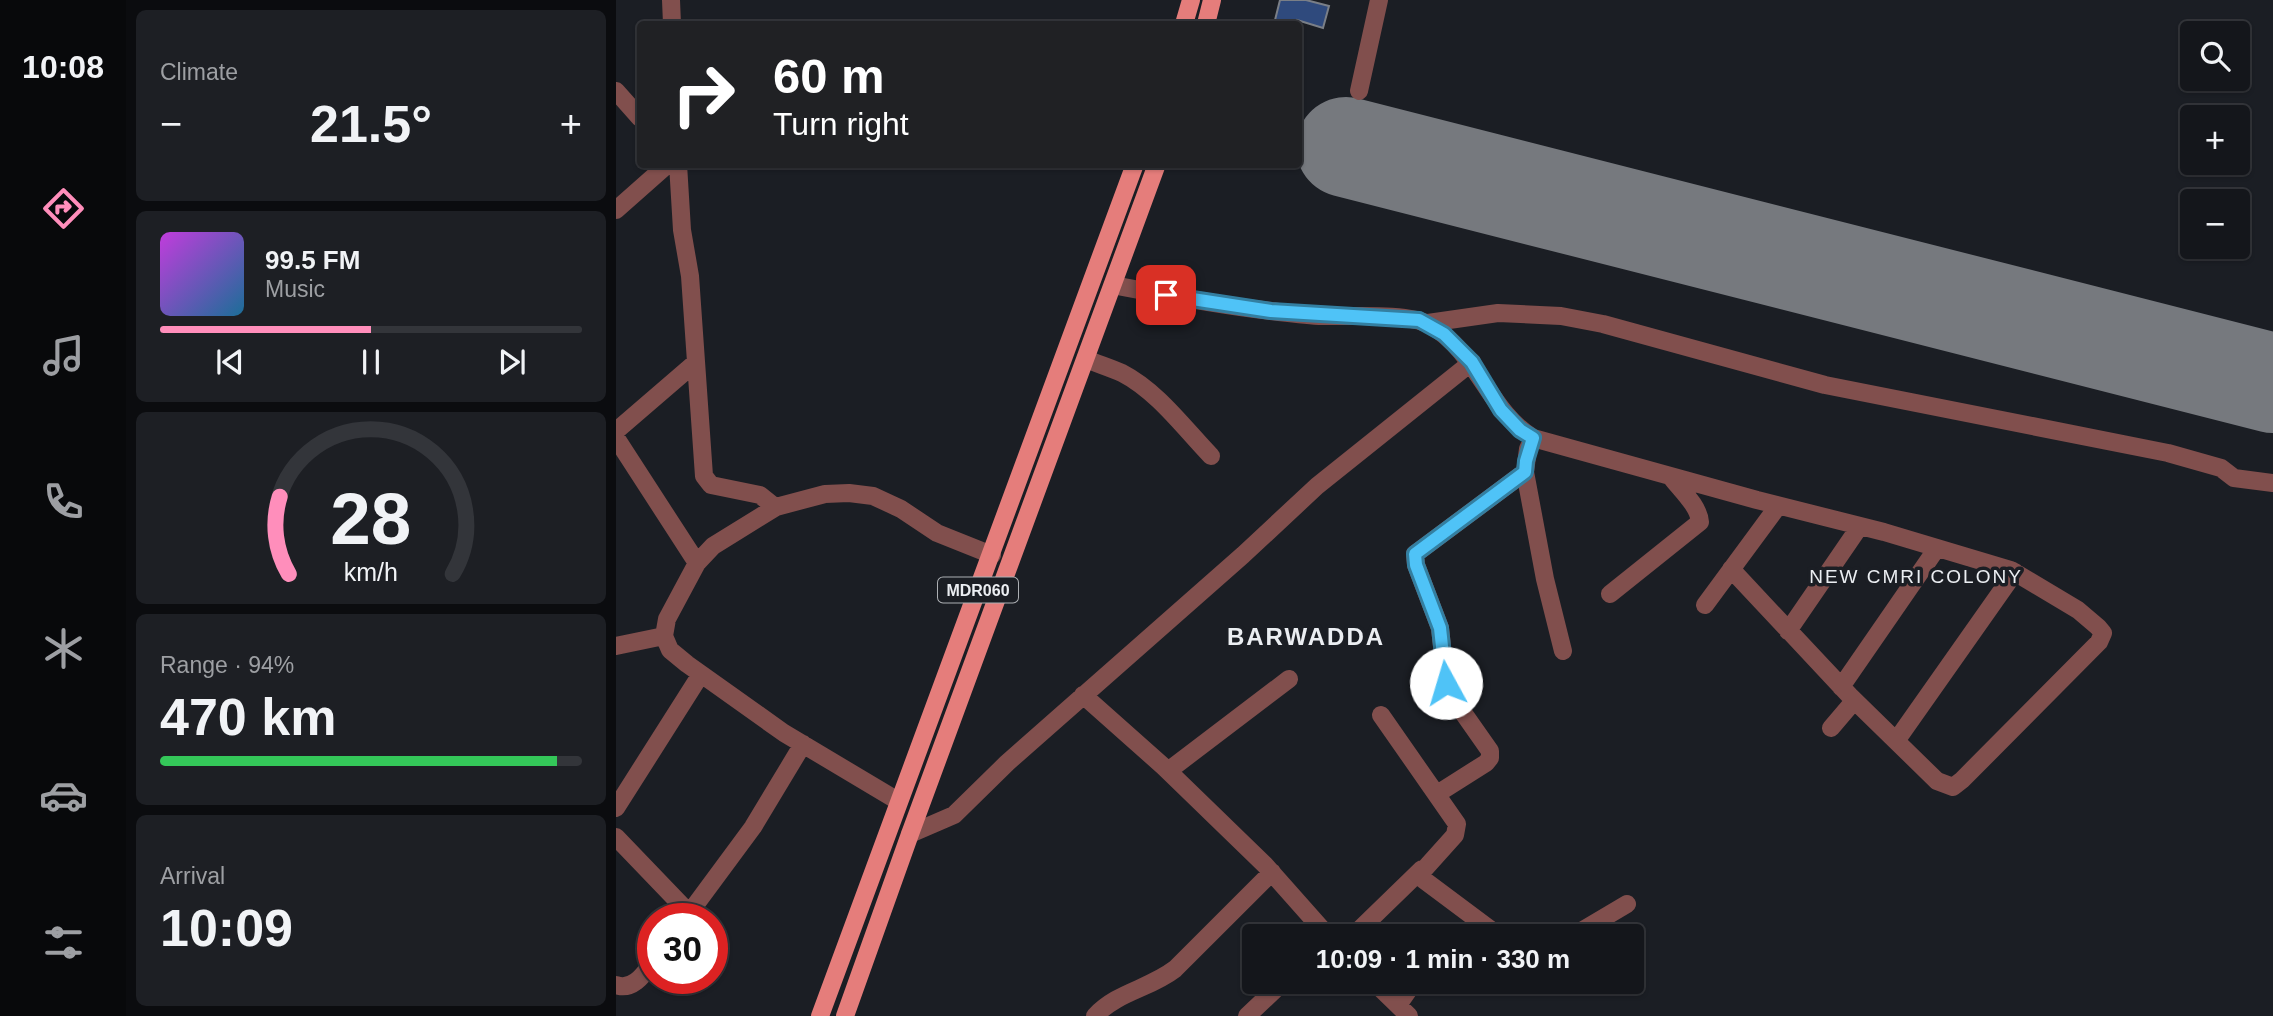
<!DOCTYPE html>
<html lang="en">
<head>
<meta charset="utf-8">
<style>
  :root { --surface:#14161b; --page:#1d1f24; --text:#f1f3f6; --muted:#9d9fa3; --line:#33353a; --accent:#ff8ebb }
  body { margin:0; font-family:Arial,sans-serif; background:var(--page); color:var(--text); height:100vh; display:flex; flex-direction:column; font-size:26px; white-space:nowrap }
  * { box-sizing:border-box; margin:0 }
  p { font-size:23px; color:var(--muted) }
  .icon { flex:none; width:38px; height:38px; fill:none; stroke:currentColor; stroke-width:2; stroke-linecap:round; stroke-linejoin:round }
  .map { position:relative; flex:1; overflow:hidden }
  .panel { display:flex; flex-direction:column; gap:10px; padding:10px; background:#0b0c0f; width:490px }
  .panel>* { flex:none }
  .banner { position:absolute; left:21px; top:21px; width:665px; height:147px; border-radius:7px; box-shadow:0 2px 5px #0004,0 0 0 2px var(--line); background:#202124; color:#fff; overflow:hidden }
  .controls { position:absolute; left:1564px; top:21px; display:grid; gap:14px }
  .controls a { display:grid; place-items:center; width:70px; height:70px; border-radius:7px; background:var(--surface); box-shadow:0 2px 5px #0004,0 0 0 2px var(--line); font-size:35px }
  .speed { position:absolute; left:21px; top:903px; display:flex; gap:14px; font-size:35px; font-weight:700; text-align:center }
  .speed>* { display:grid; place-content:center; width:91px; height:91px; border-radius:50%; background:var(--surface); box-shadow:0 2px 5px #0004,0 0 0 2px var(--line); line-height:1 }
  .speed .limit { border:10px solid #d22; background:#fff; color:#111 }
  .pin { position:absolute; display:grid; place-items:center; width:60px; height:60px; color:#fff; margin:-30px; border-radius:14px; box-shadow:0 4px 10px #0006 }
  .me { position:absolute; width:77px; margin:-38px; rotate:354deg; stroke-linejoin:round; filter:drop-shadow(0 0 5px #0008) }
  .turn { display:flex; align-items:center; gap:24px; height:147px; padding:0 21px; font-size:32px }
  .turn .icon { width:91px; height:91px; stroke-width:2.5 }
  .turn b { display:block; font-size:49px; line-height:60px }
  .big { font-size:52px; font-weight:700; line-height:1.1 }
  .panel .widget { flex:1; display:flex; flex-direction:column; justify-content:center; gap:10px; min-width:0; padding:0 24px; border-radius:10px; background:var(--page) }
  .panel .dial { align-items:center; gap:0 }
  .dial svg { height:182px; overflow:visible; fill:none; stroke:var(--line); stroke-width:7; stroke-linecap:round; text-anchor:middle }
  .dial text { fill:var(--text); stroke:none }
  .song { display:flex; align-items:center; gap:21px }
  .cover { width:84px; height:84px; border-radius:10px; background:linear-gradient(135deg,hsl(290 70% 55%),hsl(200 70% 35%)) }
  .played { height:7px; border-radius:4px; background:linear-gradient(90deg,var(--accent) 50%,var(--line) 50%) }
  .keys { display:flex; justify-content:space-around; direction:ltr }
  .heat { display:flex; justify-content:space-between; align-items:center; font-size:38px; direction:ltr }
  .charge { height:10px; border-radius:5px; background:linear-gradient(90deg,#34c759 94%,var(--line) 0) }
  .trip { position:absolute; left:626px; top:924px; width:402px; height:70px; border-radius:7px; background:var(--surface); box-shadow:0 2px 5px #0004,0 0 0 2px var(--line); font-weight:700; line-height:70px; text-align:center }
  main { display:flex; flex:1; min-height:0 }
  .tabs { display:flex; flex-direction:column; width:126px; justify-content:space-around; align-items:center; background:#08090b; color:var(--muted) }
  .tabs .icon { width:49px; height:49px }
  .tabs .on { color:var(--accent) }
  .tabs b { font-size:32px; color:var(--text) }
  .map>svg:first-child { display:block }
</style>
</head>
<body>
<main>
<nav class="tabs">
<b>10:08</b>
<svg class="icon on" aria-label="directions" viewBox="0 0 24 24"><path d="M12 3l9 9-9 9-9-9zM9 14v-3h6M13 9l2 2-2 2"/></svg>
<svg class="icon" aria-label="music" viewBox="0 0 24 24"><path d="M9 18V5l10-2v13"/><circle cx="6" cy="18" r="3"/><circle cx="16" cy="16" r="3"/></svg>
<svg class="icon" aria-label="phone" viewBox="0 0 24 24"><path d="M5 4h4l2 5-3 2q2 4 5 5l2-3 5 2v4C11 20 4 13 5 4z"/></svg>
<svg class="icon" aria-label="climate" viewBox="0 0 24 24"><path d="M12 3v18M4 7l16 10M4 17L20 7"/></svg>
<svg class="icon" aria-label="car" viewBox="0 0 24 24"><path d="M5 17H2v-5l4-1 3-4h7l3 4 3 1v5h-3M9 17h6M6 11h13"/><circle cx="7" cy="17" r="2"/><circle cx="17" cy="17" r="2"/></svg>
<svg class="icon" aria-label="filters" viewBox="0 0 24 24"><path d="M4 7h16M4 17h16"/><circle cx="9" cy="7" r="2"/><circle cx="15" cy="17" r="2"/></svg>
</nav>
<section class="panel">
<div class="widget"><p>Climate</p>
<div class="heat"><a>−</a><b class="big">21.5°</b><a>+</a></div>
</div>
<div class="widget">
<div class="song"><i class="cover"></i><div><b>99.5 FM</b><p>Music</p></div></div>
<div class="played"></div>
<div class="keys"><svg class="icon" aria-label="previous" viewBox="0 0 24 24"><path d="M18 5L8 12l10 7zM5 5v14"/></svg><svg class="icon" aria-label="pause" viewBox="0 0 24 24"><path d="M8 5v14M16 5v14"/></svg><svg class="icon" aria-label="next" viewBox="0 0 24 24"><path d="M6 5l10 7-10 7zM19 5v14"/></svg></div>
</div>
<div class="widget dial"><svg viewBox="0 0 100 80">
<path d="M14 69A42 42 0 1 1 86 69"/>
<path d="M14 69A42 42 0 0 1 10 35" stroke="#ff8ebb"/>
<text x="50" y="56" font-size="32" font-weight="700">28</text>
<text x="50" y="72" font-size="11">km/h</text>
</svg></div>
<div class="widget"><p>Range · 94%</p><b class="big">470 km</b><div class="charge"></div></div>
<div class="widget"><p>Arrival</p><b class="big">10:09</b></div>
</section>
<div class="map">
<svg width="1657" height="1016" viewBox="0 0 1657 1016">
  <rect width="100%" height="100%" fill="#1b1e24"/>
  <g fill="none" stroke-linecap="round" stroke-linejoin="round">
    <path stroke="#76797e" stroke-width="100" d="M730,147L1657,383"/>
  </g>
  <path fill="#2f4a7d" stroke="#7a7f87" stroke-width="2" d="M664,0H690L713,6L707,28L681,20L679,24H664L665,22L659,20Z"/>
  <g fill="none" stroke-linecap="round" stroke-linejoin="round">
    <path stroke="#814f4d" stroke-width="18" d="M55,0L56,24
      M0,91L24,118
      M743,91L763,0
      M62,164L66,230L74,276L88,476L95,485L144,495L159,507
      M0,210L52,164
      M497,285C550,295 602,305 655,311C671,313 687,315 703,316C731,317 791,312 814,325C862,353 872,410 917,438L1141,500L1268,532L1395,570L1462,610L1482,627L1487,633L1483,642L1346,780L1337,787L1321,781L1234,696L1115,569
      M812,323L882,313L945,316L987,324L1209,385L1552,453L1605,468L1618,478L1657,483
      M470,359C482,364 495,368 506,373C541,391 568,428 595,456
      M0,431L79,363
      M0,438L81,563
      M917,438L912,449L909,472L929,579L947,651
      M994,594L1084,522C1083,506 1064,489 1055,477
      M1089,605L1162,506
      M1172,631L1244,526
      M0,646L48,636
      M1225,687L1321,548
      M467,695L548,767L649,865L712,936
      M765,715L841,824L839,835L804,874L808,880L883,936
      M1215,728L1238,701
      M1280,741L1399,572
      M552,771L673,679
      M821,794L870,763L874,758V751L834,694L830,683L824,628L800,565L799,554L909,472
      M282,801L168,733L71,664L54,650L48,636L51,619L81,563L97,546L160,507L209,494L233,493L257,496L285,509L321,533L376,555
      M0,808L85,674
      M294,834L338,815L391,763L627,555L701,486L856,362
      M0,837L73,913
      M69,919L137,827L187,744
      M737,936L806,869
      M957,936L1011,904
      M758,982L793,1016
      M0,985C17,991 28,974 37,962
      M782,1005L798,982
      M479,1016C501,992 533,989 559,969L656,872
      M631,1016L667,982"/>
    <path stroke="#e57d7b" stroke-width="18" d="M568,24L575,0
      M590,24L596,0
      M204,1016L519,164
      M229,1016L294,834L541,164"/>
  </g>
  <g fill="none" stroke-linecap="round" stroke-linejoin="round">
    <defs>
      <path id="route" d="M550,295L655,311L803,320L828,334L856,362L885,410L904,430L917,438L910,461L909,472L799,554L800,565L824,628L830,683"/>
    </defs>
    <use href="#route" stroke="#337fa1" stroke-width="18"/>
    <use href="#route" stroke="#4fc3f7" stroke-width="12"/>
  </g>
  <g text-anchor="middle" stroke-width="7" stroke-linejoin="round" paint-order="stroke">
    <rect fill="#1b1e24" stroke="#adb0b4" stroke-width="2" x="322" y="577.5" width="80" height="25" rx="5"/>
    <g font-size="16" font-weight="bold" fill="#ebeef2">
      <text x="362" y="596">MDR060</text>
    </g>
    <g font-size="19" letter-spacing="2" fill="#ebeef2" stroke="#1b1e24">
      <text x="1300" y="583">NEW CMRI COLONY</text>
    </g>
    <g font-size="24" font-weight="bold" letter-spacing="2" fill="#ebeef2" stroke="#1b1e24">
      <text x="690" y="645">BARWADDA</text>
    </g>
  </g>
</svg>
<div class="controls">
<a><svg class="icon" aria-label="search" viewBox="0 0 24 24"><circle cx="10" cy="10" r="6"/><path d="M15 15l6 6"/></svg></a>
<a>+</a>
<a>−</a>
</div>
<div class="speed"><div class="limit">30</div></div>
<div class="pin" style="left:550px;top:295px;background:#d93025"><svg class="icon" aria-label="arrive" viewBox="0 0 24 24"><path d="M6 21V4h12l-3 4 3 4H6"/></svg></div>
<svg class="me" style="left:830px;top:683px" viewBox="-20 -20 40 40"><circle r="19" fill="#fff"/><path d="M0-13L10 11 0 6-10 11z" fill="#4fc3f7"/></svg>
<div class="trip">10:09 · 1 min · 330 m</div>
<div class="banner">
<div class="turn"><svg class="icon" aria-label="right" viewBox="0 0 24 24"><path d="M7 20v-9h11M14 6l5 5-5 5"/></svg><div><b>60 m</b>Turn right</div></div>
</div>
</div>
</main>
</body>
</html>
